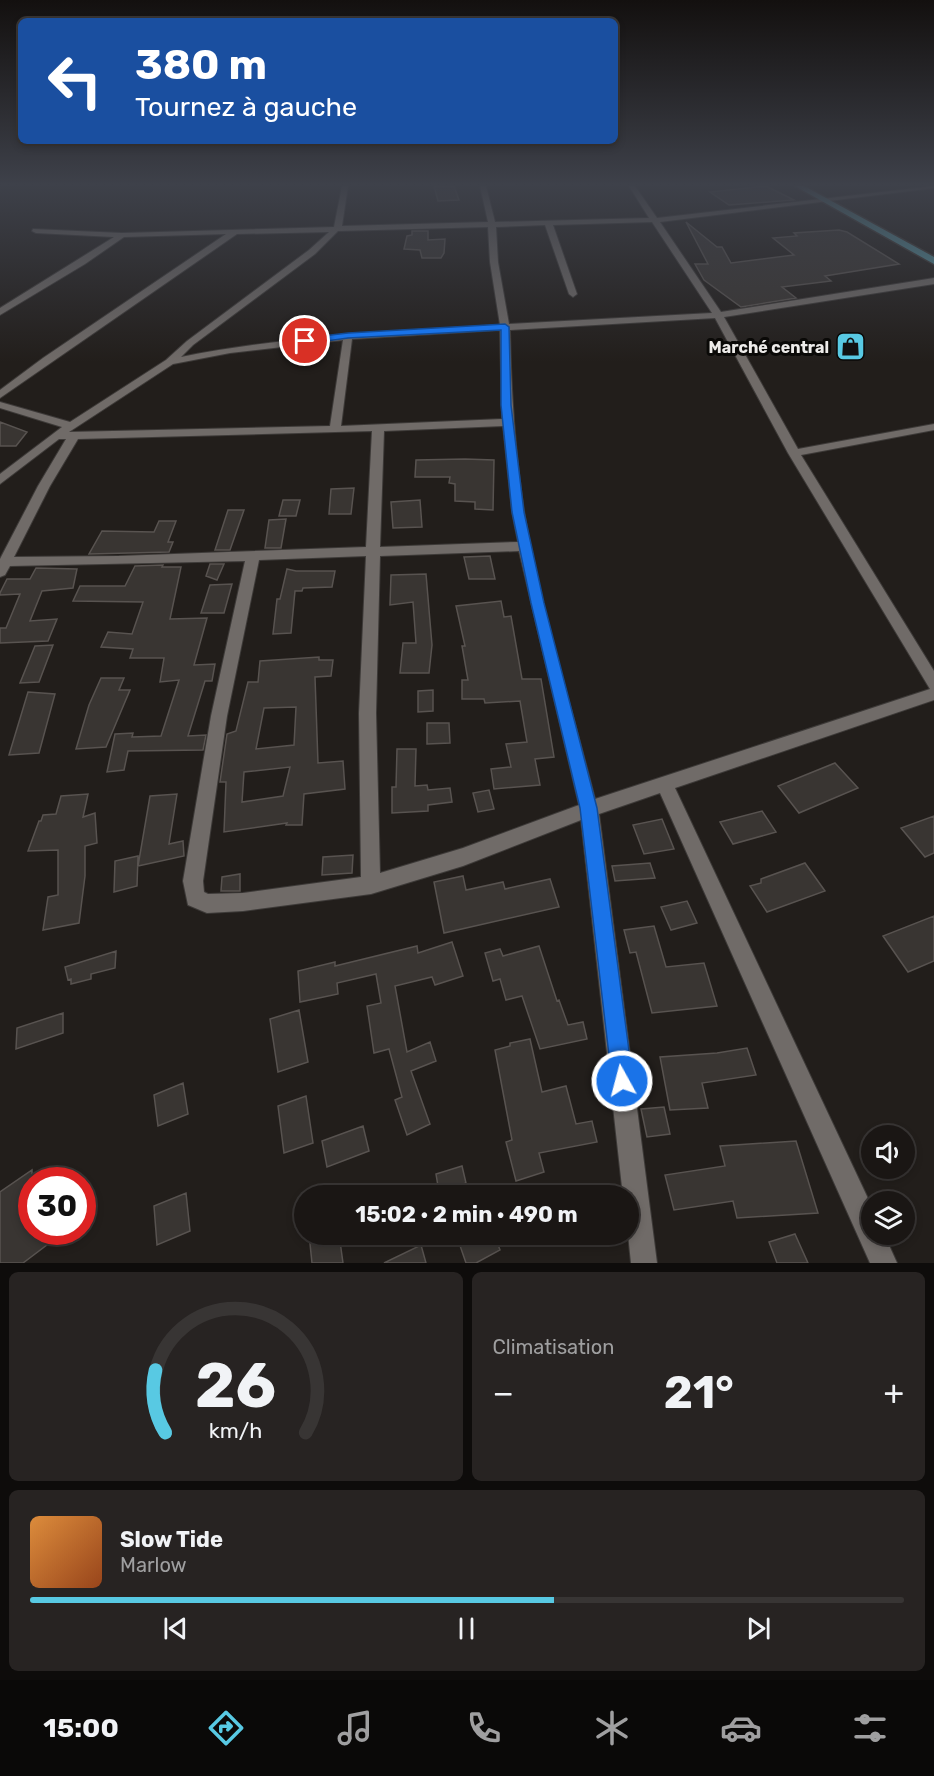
<!DOCTYPE html>
<html lang="fr">
<head>
<meta charset="utf-8">
<style>
  :root { --surface:#1a1614; --page:#272322; --text:#f1f3f6; --muted:#9f9fa0; --line:#383534; --accent:#58c9e3 }
  body { margin:0; font-family:Rubik,sans-serif; background:var(--page); color:var(--text); height:100vh; display:flex; flex-direction:column; font-size:22px; white-space:nowrap }
  * { box-sizing:border-box; margin:0 }
  p { font-size:20px; color:var(--muted) }
  .icon { flex:none; width:33px; height:33px; fill:none; stroke:currentColor; stroke-width:2; stroke-linecap:round; stroke-linejoin:round }
  .map { position:relative; height:1263px; overflow:hidden }
  .panel { display:flex; flex-direction:column; gap:9px; padding:9px; background:#0e0c0b; flex:1 }
  .panel>* { flex:none }
  .top-card { position:absolute; left:18px; top:18px; width:600px; height:126px; border-radius:9px; box-shadow:0 3px 9px #0003,0 0 0 2px var(--line); background:#1a4fa0; color:#fff; overflow:hidden }
  .buttons { position:absolute; left:861px; top:1125px; display:grid; gap:12px }
  .buttons a { display:grid; place-items:center; width:54px; height:54px; border-radius:50%; background:var(--surface); box-shadow:0 3px 9px #0003,0 0 0 2px var(--line); font-size:30px }
  .speed { position:absolute; left:18px; top:1167px; display:flex; gap:12px; font-size:30px; font-weight:700; text-align:center }
  .speed>* { display:grid; place-content:center; width:78px; height:78px; border-radius:50%; background:var(--surface); box-shadow:0 3px 9px #0003,0 0 0 2px var(--line); line-height:1 }
  .speed .limit { border:9px solid #d22; background:#fff; color:#111 }
  .pin { position:absolute; display:grid; place-items:center; width:51px; height:51px; color:#fff; margin:-26px; border:3px solid #fff; border-radius:50%; box-shadow:0 2px 6px #0007 }
  .me { position:absolute; width:66px; margin:-33px; rotate:353deg; stroke-linejoin:round; filter:drop-shadow(0 0 4px #0008) }
  .turn { display:flex; align-items:center; gap:21px; height:126px; padding:0 18px; font-size:27px }
  .turn .icon { width:78px; height:78px; stroke-width:2.5 }
  .turn b { display:block; font-size:42px; line-height:51px }
  .big { font-size:45px; font-weight:700; line-height:1.1 }
  .panel .card { flex:1; display:flex; flex-direction:column; justify-content:center; gap:9px; min-width:0; padding:0 21px; border-radius:9px; background:var(--page) }
  .panel .dial { align-items:center; gap:0 }
  .dial svg { height:156px; overflow:visible; fill:none; stroke:var(--line); stroke-width:7; stroke-linecap:round; text-anchor:middle }
  .dial text { fill:var(--text); stroke:none }
  .song { display:flex; align-items:center; gap:18px }
  .cover { width:72px; height:72px; border-radius:9px; background:linear-gradient(135deg,hsl(30 70% 55%),hsl(20 70% 35%)) }
  .played { height:6px; border-radius:3px; background:linear-gradient(90deg,var(--accent) 60%,var(--line) 60%) }
  .keys { display:flex; justify-content:space-around; direction:ltr }
  .heat { display:flex; justify-content:space-between; align-items:center; font-size:33px; direction:ltr }
  .panel .tiles { flex:1; display:grid; gap:9px; grid-template-columns:1fr 1fr }
  .card:last-child { grid-column:span 2 }
  .trip { position:absolute; left:294px; top:1185px; width:345px; height:60px; border-radius:30px; background:var(--surface); box-shadow:0 3px 9px #0003,0 0 0 2px var(--line); font-weight:700; line-height:60px; text-align:center }
  .menu { display:flex; height:96px; justify-content:space-around; align-items:center; background:#0a0908; color:var(--muted) }
  .menu .icon { width:42px; height:42px }
  .menu .selected { color:var(--accent) }
  .menu b { font-size:27px; color:var(--text) }
  .map>svg:first-child { display:block }
</style>
</head>
<body>
<div class="map">
<svg width="934" height="1263" viewBox="0 0 934 1263">
  <rect width="100%" height="100%" fill="#221e1b"/>
  <path fill="#393532" stroke="#585350" stroke-width="1.5" fill-rule="evenodd" d="M434,186H454L459,200L438,201Z
    M766,186L794,200L729,205L710,192Z
    M686,222L717,247H722L731,263L794,255L773,238L797,236L794,233L839,230L847,232L899,264L825,276L831,281L782,287L796,298L741,307L704,280L695,264H708Z
    M412,231H428V240L445,239L444,253L441,258H422L420,250L404,249L407,236L412,235Z
    M0,422L27,432L16,446H0Z
    M465,459L494,460L493,510L475,509V502L455,501V484L449,483L450,477H415L416,460Z
    M354,488L351,514H329L331,489Z
    M283,500H300L296,516H279Z
    M420,500L422,527L393,528L391,502Z
    M228,510H244L230,550H215Z
    M286,519L281,548H265L269,520Z
    M159,521H176L168,542H173L169,552L89,554L102,531L154,532Z
    M490,556L495,579H469L464,557Z
    M210,564H224L217,580L206,576Z
    M163,565L162,567H181L170,619L207,618L194,665L215,664L212,681H205L188,736L206,735L203,750L128,751L124,770L107,772L115,734L133,733L132,737L161,736L179,680L160,682L164,658H130L133,649L101,647L108,632L132,634L143,602L73,601L80,586H125L135,566Z
    M36,568L77,569L73,588L42,591L30,621L57,619L48,641L0,643V628H6L20,594L0,595V593L7,579H30Z
    M287,569L296,571H335L332,587L303,588L302,591H295L291,633L273,634L277,599H280Z
    M426,574L432,645L429,673H400L403,643H416L413,602L390,605L391,575Z
    M232,584L224,613H201L210,585Z
    M501,601L504,617L511,616L522,679H541L554,757L535,759L540,785L494,789L491,769L511,767L506,744L527,742L520,701L485,703L484,699H462V680H468L462,646H465L456,606Z
    M53,645L39,682L20,683L35,646Z
    M319,657V660H333L331,676L315,677L318,763L343,761L345,789L304,794L302,825H286L287,823L224,832L226,782H220L227,734L236,731L248,682H258L260,661ZM296,707L294,745L256,749L264,708ZM290,767L283,796L242,802L244,772Z
    M101,678H124L119,690H130L106,747L76,749L89,705Z
    M433,690V711L418,712V691Z
    M28,692L55,694L39,753L9,755Z
    M427,723H449L450,743L427,744Z
    M397,749H416L415,786L427,785L428,790L450,788L452,802L428,805V811L392,813V787H396Z
    M835,763L858,788L799,813L778,786Z
    M489,790L494,809L478,812L473,793Z
    M88,794L83,817L95,813L97,843L85,846V876L79,923L43,930L48,897L58,895V850L28,851L39,821H41L43,815L56,814L61,796Z
    M177,794L169,844L183,841L184,856L138,866L150,796Z
    M762,811L776,832L733,844L720,822Z
    M934,816V853L925,857L901,828Z
    M662,819L674,849L644,854L633,825Z
    M353,855L352,873L322,875L323,857Z
    M138,856L137,886L114,892L115,861Z
    M650,863L655,878L615,881L612,866Z
    M805,863L825,891L767,912L750,886L761,883V879Z
    M240,874V891H221L222,877Z
    M463,876L466,890L503,882L505,889L550,879L559,907L444,933L434,882Z
    M687,901L697,923L671,930L661,907Z
    M934,916V961L908,972L883,936Z
    M654,926L666,967L704,963L717,1006L652,1013L636,952L630,953L624,930Z
    M452,942L463,976L435,985L432,977L395,986L407,1052L430,1042L436,1061L411,1071L430,1124L407,1135L395,1100L402,1097L389,1049L374,1053L367,1006L381,1003L376,974L337,983L338,994L300,1002L298,971L335,962V966L417,946L418,953Z
    M539,946L557,1001L559,1000L568,1025L583,1022L587,1039L540,1049L522,996L506,1000L500,979L493,981L485,953L500,949L503,956Z
    M116,951L115,968L91,974V979L71,984V979L68,980L65,967Z
    M299,1010L308,1062L278,1072L270,1019Z
    M63,1013V1033L16,1049L17,1028Z
    M530,1039L542,1092L566,1086L576,1124L592,1121L597,1142L539,1153L544,1172L516,1181L506,1142L512,1140L495,1050L510,1046V1043Z
    M747,1048L756,1075L702,1083L708,1108L670,1110L660,1057L717,1053Z
    M183,1083L188,1114L158,1126L154,1095Z
    M306,1096L313,1143L284,1153L278,1106Z
    M664,1107L670,1134L647,1137L641,1109Z
    M363,1126L369,1151L327,1167L322,1141Z
    M796,1141L818,1213L737,1218L733,1201L674,1210L665,1175L725,1166L720,1146Z
    M462,1166L466,1183L439,1192L436,1174Z
    M32,1170V1232H64L23,1263H0V1192Z
    M186,1193L190,1231L157,1245L154,1206Z
    M309,1234H339L343,1263H312Z
    M470,1234H494L500,1250L476,1263H466L458,1240Z
    M795,1234L808,1263H777L769,1242Z
    M421,1245L426,1263H384Z"/>
  <g fill="none" stroke-linecap="round" stroke-linejoin="round">
    <defs>
      <path id="minor" d="M342,186H348L342,226L488,222L480,186H486L495,222L649,218L629,186H635L657,218L934,186V188L660,222L721,312L934,278V284L724,317L798,449L934,424V430L801,455L934,671V700L675,788L872,1207V1234H884L897,1263H870L660,793L599,814L657,1263H631L628,1234V1196H623L581,820L463,866L371,894L243,911L207,913L188,905L183,881L211,716L245,561L10,566L5,575L0,577V559L38,486L66,439H59L0,484V474L62,427L0,408V402L70,422L166,360L187,341L309,250L329,232L237,234L0,398V390L43,358L226,234L124,237L85,264L0,315V308L114,237L36,233L32,231L33,229L122,233L334,227ZM652,222L712,313L509,324L498,262L496,227L545,225L569,294L573,297L577,294L553,225ZM488,227L490,262L500,325C393,331 287,336 181,357L193,345L315,254L338,231ZM715,318L788,453L930,689L595,799C571,704 540,608 524,511C515,451 511,391 510,330ZM500,330L502,419L341,426L352,339ZM343,340L330,426L69,432L173,364L230,353ZM503,426L512,512L518,542L380,547L384,431ZM372,431L366,547L119,556L14,557L50,486L78,439ZM519,551L579,805L463,848L380,873L376,713L380,556ZM366,556L359,713L361,877L243,893L208,894L204,892L203,881L227,716L259,560Z"/>
      <path id="primary" d="M795,186H804L934,257V264Z"/>
    </defs>
    <use href="#minor" stroke="#3d3a38" stroke-width="2"/>
    <use href="#primary" stroke="#3d3a38" stroke-width="3"/>
    <use href="#minor" fill="#706b68" fill-rule="evenodd"/>
    <use href="#primary" fill="#5596a3" fill-rule="evenodd"/>
  </g>
  <linearGradient id="sky" x2="0" y2="1"><stop stop-color="#13100f"/><stop offset="0.51" stop-color="#3e414a"/><stop offset="1" stop-color="#3e414a" stop-opacity="0"/></linearGradient>
  <rect width="934" height="362" fill="url(#sky)"/>
  <path fill="#1a73e8" stroke="#114b97" stroke-width="1.5" d="M505,324L509,327L511,405L524,512L544,603L597,808L633,1081L629,1089L622,1092L615,1089L612,1081L580,808L531,603L512,512L501,405V330L348,338L305,344L301,341L305,338L348,333Z"/>
  <defs>
    <symbol id="shop-square" viewBox="-11 -11 22 22"><rect x="-9" y="-9" width="18" height="18" rx="4" fill="#58c9e3" stroke="#0a0907"/><path d="M-5-2.5h2.3a2.7 3.5 0 0 1 5.4 0H5L5.5 6h-11ZM-1.5-2.5h3a1.5 2.3 0 0 0-3 0Z" fill="#111"/></symbol>
  </defs>
  <g fill-rule="evenodd">
    <use href="#shop-square" x="834" y="330" width="33" height="33"/>
  </g>
  <g text-anchor="middle" stroke-width="6" stroke-linejoin="round" paint-order="stroke">
    <g font-size="16" font-weight="bold" fill="#edebe9" stroke="#0a0907" text-anchor="end">
      <text x="829" y="353">Marché central</text>
    </g>
  </g>
</svg>
<div class="buttons">
<a><svg class="icon" aria-label="sound" viewBox="0 0 24 24"><path d="M4 9h4l5-4v14l-5-4H4zM17 9q2 3 0 6"/></svg></a>
<a><svg class="icon" aria-label="layers" viewBox="0 0 24 24"><path d="M12 4l9 5-9 5-9-5zM3 14l9 5 9-5"/></svg></a>
</div>
<div class="speed"><div class="limit">30</div></div>
<div class="pin" style="left:305px;top:341px;background:#d93025"><svg class="icon" aria-label="arrive" viewBox="0 0 24 24"><path d="M6 21V4h12l-3 4 3 4H6"/></svg></div>
<svg class="me" style="left:622px;top:1081px" viewBox="-20 -20 40 40"><circle r="17" fill="#1a73e8" stroke="#fff" stroke-width="3"/><path d="M0-11L8 9 0 5-8 9z" fill="#fff"/></svg>
<div class="trip">15:02 · 2 min · 490 m</div>
<div class="top-card">
<div class="turn"><svg class="icon" aria-label="left" viewBox="0 0 24 24"><path d="M17 20v-9H6M10 6l-5 5 5 5"/></svg><div><b>380 m</b>Tournez à gauche</div></div>
</div>
</div>
<section class="panel">
<div class="tiles">
<div class="card dial"><svg viewBox="0 0 100 80">
<path d="M14 69A42 42 0 1 1 86 69"/>
<path d="M14 69A42 42 0 0 1 9 37" stroke="#58c9e3"/>
<text x="50" y="56" font-size="32" font-weight="700">26</text>
<text x="50" y="72" font-size="11">km/h</text>
</svg></div>
<div class="card"><p>Climatisation</p>
<div class="heat"><a>−</a><b class="big">21°</b><a>+</a></div>
</div>
<div class="card">
<div class="song"><i class="cover"></i><div><b>Slow Tide</b><p>Marlow</p></div></div>
<div class="played"></div>
<div class="keys"><svg class="icon" aria-label="previous" viewBox="0 0 24 24"><path d="M18 5L8 12l10 7zM5 5v14"/></svg><svg class="icon" aria-label="pause" viewBox="0 0 24 24"><path d="M8 5v14M16 5v14"/></svg><svg class="icon" aria-label="next" viewBox="0 0 24 24"><path d="M6 5l10 7-10 7zM19 5v14"/></svg></div>
</div>
</div>
</section>
<nav class="menu">
<b>15:00</b>
<svg class="icon selected" aria-label="directions" viewBox="0 0 24 24"><path d="M12 3l9 9-9 9-9-9zM9 14v-3h6M13 9l2 2-2 2"/></svg>
<svg class="icon" aria-label="music" viewBox="0 0 24 24"><path d="M9 18V5l10-2v13"/><circle cx="6" cy="18" r="3"/><circle cx="16" cy="16" r="3"/></svg>
<svg class="icon" aria-label="phone" viewBox="0 0 24 24"><path d="M5 4h4l2 5-3 2q2 4 5 5l2-3 5 2v4C11 20 4 13 5 4z"/></svg>
<svg class="icon" aria-label="climate" viewBox="0 0 24 24"><path d="M12 3v18M4 7l16 10M4 17L20 7"/></svg>
<svg class="icon" aria-label="car" viewBox="0 0 24 24"><path d="M5 17H2v-5l4-1 3-4h7l3 4 3 1v5h-3M9 17h6M6 11h13"/><circle cx="7" cy="17" r="2"/><circle cx="17" cy="17" r="2"/></svg>
<svg class="icon" aria-label="filters" viewBox="0 0 24 24"><path d="M4 7h16M4 17h16"/><circle cx="9" cy="7" r="2"/><circle cx="15" cy="17" r="2"/></svg>
</nav>
</body>
</html>
